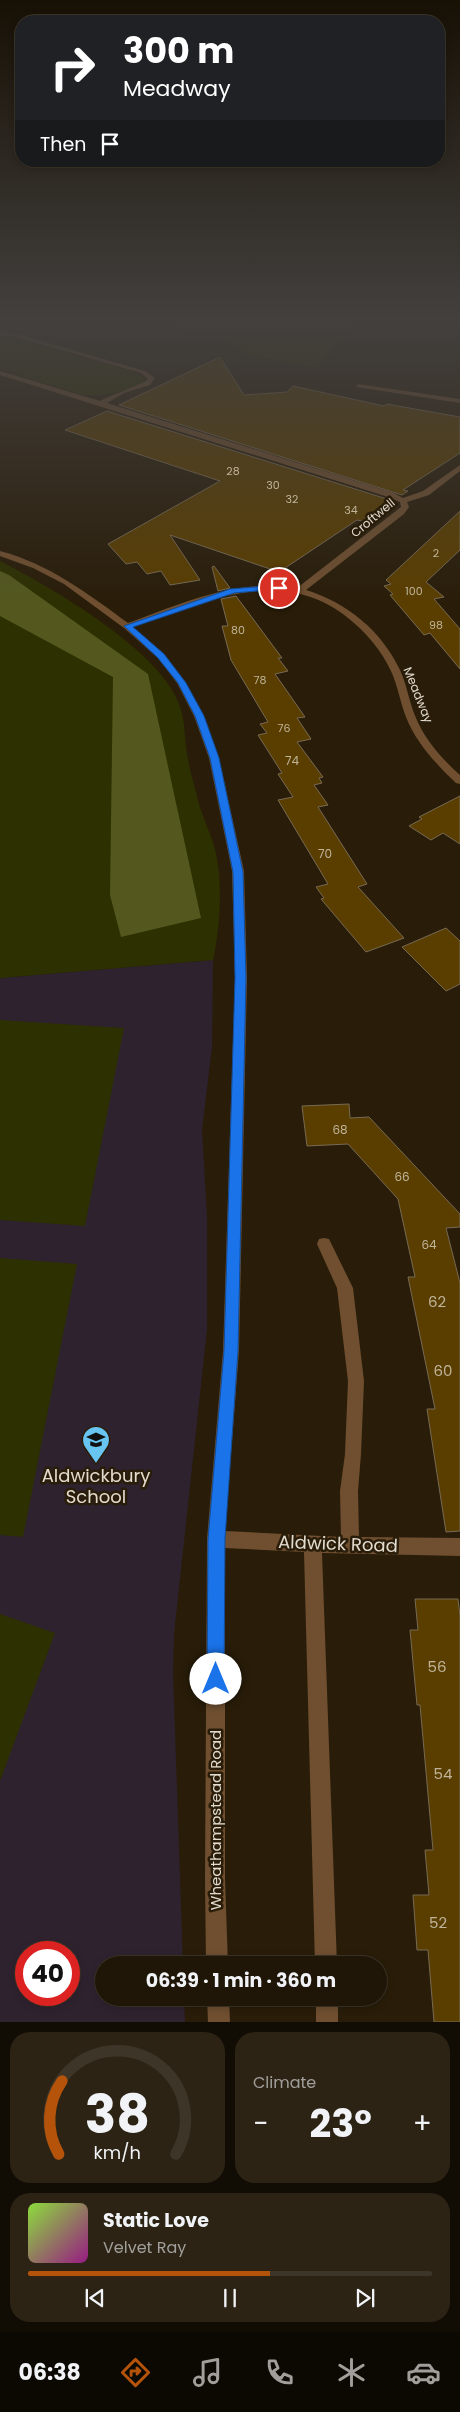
<!DOCTYPE html>
<html lang="en">
<head>
<meta charset="utf-8">
<style>
  :root { --surface:#1f1607; --page:#2c2315; --text:#f1f3f6; --muted:#a19f9b; --line:#3c3528; --accent:#b45309 }
  body { margin:0; font-family:Poppins,sans-serif; background:var(--page); color:var(--text); height:100vh; display:flex; flex-direction:column; font-size:19px; white-space:nowrap }
  * { box-sizing:border-box; margin:0 }
  p { font-size:16px; color:var(--muted) }
  .icon { flex:none; width:28px; height:28px; fill:none; stroke:currentColor; stroke-width:2; stroke-linecap:round; stroke-linejoin:round }
  .map { position:relative; height:2022px; overflow:hidden }
  .side { display:flex; flex-direction:column; gap:10px; padding:10px; background:#110c04; flex:1 }
  .side>* { flex:none }
  .hud { position:absolute; left:15px; top:15px; width:430px; height:152px; border-radius:20px; box-shadow:0 2px 8px #0003,0 0 0 1px var(--line); background:#202124; color:#fff; overflow:hidden }
  .speed { position:absolute; left:15px; top:1941px; display:flex; gap:10px; font-size:25px; font-weight:700; text-align:center }
  .speed>* { display:grid; place-content:center; width:65px; height:65px; border-radius:50%; background:var(--surface); box-shadow:0 2px 8px #0003,0 0 0 1px var(--line); line-height:1 }
  .speed .limit { border:8px solid #d22; background:#fff; color:#111 }
  .pin { position:absolute; display:grid; place-items:center; width:42px; height:42px; color:#fff; margin:-21px; border:2px solid #fff; border-radius:50%; box-shadow:0 1px 5px #0007 }
  .me { position:absolute; width:55px; margin:-28px; rotate:0deg; stroke-linejoin:round; filter:drop-shadow(0 0 4px #0008) }
  .turn { display:flex; align-items:center; gap:18px; height:105px; padding:0 25px; font-size:22px }
  .turn .icon { width:65px; height:65px; stroke-width:2.5 }
  .turn b { display:block; font-size:35px; line-height:42px }
  .then { display:flex; align-items:center; height:48px; padding:0 25px; background:#0003; gap:10px; font-size:19px }
  .big { font-size:38px; font-weight:700; line-height:1.1 }
  .side .card { flex:1; display:flex; flex-direction:column; justify-content:center; gap:8px; min-width:0; padding:0 18px; border-radius:20px; background:var(--page) }
  .side .dial { align-items:center; gap:0 }
  .dial svg { height:130px; overflow:visible; fill:none; stroke:var(--line); stroke-width:7; stroke-linecap:round; text-anchor:middle }
  .dial text { fill:var(--text); stroke:none }
  .song { display:flex; align-items:center; gap:15px }
  .cover { width:60px; height:60px; border-radius:8px; background:linear-gradient(135deg,hsl(90 70% 55%),hsl(310 70% 35%)) }
  .played { height:5px; border-radius:2px; background:linear-gradient(90deg,var(--accent) 60%,var(--line) 60%) }
  .keys { display:flex; justify-content:space-around; direction:ltr }
  .heat { display:flex; justify-content:space-between; align-items:center; font-size:28px; direction:ltr }
  .side .tiles { flex:1; display:grid; gap:10px; grid-template-columns:1fr 1fr }
  .card:last-child { grid-column:span 2 }
  .trip { position:absolute; left:95px; top:1956px; width:292px; height:50px; border-radius:25px; background:var(--surface); box-shadow:0 2px 8px #0003,0 0 0 1px var(--line); font-weight:700; line-height:50px; text-align:center }
  .dock { display:flex; height:80px; justify-content:space-around; align-items:center; background:#0c0903; color:var(--muted) }
  .dock .icon { width:35px; height:35px }
  .dock .on { color:var(--accent) }
  .dock b { font-size:22px; color:var(--text) }
  .map>svg:first-child { display:block }
</style>
</head>
<body>
<div class="map">
<svg width="460" height="2022" viewBox="0 0 460 2022">
  <rect width="100%" height="100%" fill="#291d09"/>
  <path fill="#2e222f" fill-rule="evenodd" d="M213,960L212,1047L202,1130L207,1217V1329L174,1634L173,1672L183,1965H104V1998H184L185,2022H0V978ZM26,1952H69V1995H26Z"/>
  <path fill="#2d3001" d="M355,321L317,368L249,355L225,337L160,321Z
    M0,336L10,337L138,373L145,379C135,392 95,398 79,394L0,369Z
    M0,561C49,586 164,652 180,707C186,723 184,742 188,759C190,772 194,784 197,796C201,816 212,834 216,854C223,885 220,928 213,960L0,978Z
    M0,1020L124,1028L85,1226L0,1220Z
    M0,1258L77,1264L23,1537L0,1535Z
    M0,1614L55,1633L0,1781Z"/>
  <path fill="#54581e" d="M0,571L9,575L148,674L201,918L121,937L110,895L113,677L0,616Z"/>
  <path fill="#5a3e00" stroke="#786a54" d="M220,357L244,395L287,392L293,386L384,406L387,404L460,417V453L403,490L408,491L402,495L119,405Z
    M107,411L387,499L393,501L362,521L357,520L279,572L170,535L200,580L170,585L161,571L147,574L137,562L126,564L108,544L220,481L65,430Z
    M460,511V550L426,582L444,597L434,599L460,629V669L430,633L424,635L390,595L393,594L384,586L391,584L386,580Z
    M214,566L230,588L218,591L212,567Z
    M236,596L282,658H278L288,671L275,674L305,717L297,718L311,739L297,742L323,777L319,778L322,783L314,785L328,805L318,807L367,884L358,887L404,938L366,952L321,899L324,898L316,887L328,884L278,800L293,797L278,774L282,773L258,735L267,733L260,724L268,722L231,660L222,626H228L221,599Z
    M460,796V844L443,833L431,840L409,826L422,819L419,817Z
    M446,928L460,941V984L446,991L402,947Z
    M349,1104L350,1118L369,1117L460,1214V1227L446,1228L460,1283V1531L446,1532L427,1409H435L408,1277H415L398,1199L348,1144L307,1146L302,1106Z
    M415,1599H458L460,1616V2022H434L428,1950H417L413,1895H429L425,1850H433L420,1705H417L410,1630H418Z"/>
  <g fill="none" stroke-linecap="round" stroke-linejoin="round">
    <path fill="#6f4f30" fill-rule="evenodd" d="M0,332L14,333L145,371L155,378L150,385L124,393L107,403L394,493L403,498L423,491L460,465V471L429,495L407,502L409,507L404,514L306,590C347,603 381,630 400,670C407,685 409,702 416,718C425,740 442,759 460,775V784L456,783C437,765 416,743 406,717C400,702 398,686 391,671C381,650 366,632 348,618C282,564 203,602 133,627L164,654L186,683L204,716L219,758L244,871L247,978L239,1351L225,1531L341,1537L340,1491L345,1454L348,1381L337,1288L317,1244L319,1239L324,1238L329,1239L353,1288L364,1381L361,1454L358,1491L359,1537L460,1538V1556L322,1553L337,1965H315L304,1552L225,1548V1879L228,1965H206L205,1879L207,1539L223,1351L235,978L232,871L209,758L194,716L177,683L158,658L124,628L64,584L33,568L0,556V551C49,564 87,593 128,623C183,603 237,578 297,588L401,507L400,502L388,497L0,375V371L100,401C109,396 146,383 148,379L141,373L12,336H0Z
      M358,384L460,399V403L356,387Z
      M207,1998H229L230,2022H208Z
      M316,1998H338V2022H316Z"/>
  </g>
  <linearGradient id="sky" x2="0" y2="1"><stop stop-color="#171005"/><stop offset="0.53" stop-color="#43403e"/><stop offset="1" stop-color="#43403e" stop-opacity="0"/></linearGradient>
  <rect width="460" height="605" fill="url(#sky)"/>
  <path fill="#1a73e8" stroke="#114b97" d="M279,585L281,586V589L234,593L133,627L164,654L186,683L204,716L219,758L243,872L246,978L238,1351L225,1539L224,1679L222,1685L216,1688L210,1685L207,1679L208,1539L224,1351L235,978L233,872L210,758L195,716L178,683L158,658L124,626L230,589Z"/>
  <defs>
    <symbol id="school-pin" viewBox="-11 -11 22 30"><path d="M0 17L-7.5 6A9.5 9.5 0 1 1 7.5 6Z" fill="#68c4f0" stroke="#291d09"/><path d="M0-5L7-2L0 1L-7-2ZM-4 1L0 2.5L4 1V4Q0 6-4 4Z" fill="#111"/></symbol>
  </defs>
  <g fill-rule="evenodd">
    <use href="#school-pin" x="80" y="1424" width="32" height="43"/>
  </g>
  <g text-anchor="middle" stroke-width="5" stroke-linejoin="round" paint-order="stroke">
    <g font-size="11" fill="#c0b49a">
      <text x="233" y="475">28</text>
      <text x="273" y="489">30</text>
      <text x="292" y="503">32</text>
      <text x="351" y="514">34</text>
      <text x="436" y="557">2</text>
      <text x="414" y="595">100</text>
      <text x="436" y="629">98</text>
      <text x="238" y="634">80</text>
      <text x="260" y="684">78</text>
      <text x="284" y="732">76</text>
    </g>
    <g font-size="12" fill="#e2dbce" stroke="#291d09">
      <text transform="translate(373 518) rotate(-40)" y="4">Croftwell</text>
      <text transform="translate(418 695) rotate(68)" y="4">Meadway</text>
    </g>
    <g font-size="12" fill="#c0b49a">
      <text x="292" y="765">74</text>
      <text x="325" y="858">70</text>
      <text x="340" y="1134">68</text>
      <text x="402" y="1181">66</text>
      <text x="429" y="1249">64</text>
    </g>
    <g font-size="15" fill="#c0b49a">
      <text x="437" y="1307">62</text>
      <text x="443" y="1376">60</text>
      <text x="437" y="1672">56</text>
      <text x="443" y="1779">54</text>
      <text x="438" y="1928">52</text>
    </g>
    <g font-size="15" fill="#e2dbce" stroke="#291d09">
      <text transform="translate(216 1820) rotate(-90)" y="5">Wheathampstead Road</text>
    </g>
    <g font-size="18" fill="#e2dbce" stroke="#291d09">
      <text x="96" y="1482">Aldwickbury<tspan x="96" dy="21">School</tspan></text>
    </g>
    <g font-size="18" fill="#e2dbce" stroke="#291d09">
      <text transform="translate(338 1544) rotate(2)" y="6">Aldwick Road</text>
    </g>
  </g>
</svg>
<div class="speed"><div class="limit">40</div></div>
<div class="pin" style="left:279px;top:588px;background:#d93025"><svg class="icon" aria-label="arrive" viewBox="0 0 24 24"><path d="M6 21V4h12l-3 4 3 4H6"/></svg></div>
<svg class="me" style="left:216px;top:1679px" viewBox="-20 -20 40 40"><circle r="19" fill="#fff"/><path d="M0-13L10 11 0 6-10 11z" fill="#1a73e8"/></svg>
<div class="trip">06:39 · 1 min · 360 m</div>
<div class="hud">
<div class="turn"><svg class="icon" aria-label="right" viewBox="0 0 24 24"><path d="M7 20v-9h11M14 6l5 5-5 5"/></svg><div><b>300 m</b>Meadway</div></div>
<div class="then">Then<svg class="icon" aria-label="arrive" viewBox="0 0 24 24"><path d="M6 21V4h12l-3 4 3 4H6"/></svg></div>
</div>
</div>
<section class="side">
<div class="tiles">
<div class="card dial"><svg viewBox="0 0 100 80">
<path d="M14 69A42 42 0 1 1 86 69"/>
<path d="M14 69A42 42 0 0 1 16 24" stroke="#b45309"/>
<text x="50" y="56" font-size="32" font-weight="700">38</text>
<text x="50" y="72" font-size="11">km/h</text>
</svg></div>
<div class="card"><p>Climate</p>
<div class="heat"><a>−</a><b class="big">23°</b><a>+</a></div>
</div>
<div class="card">
<div class="song"><i class="cover"></i><div><b>Static Love</b><p>Velvet Ray</p></div></div>
<div class="played"></div>
<div class="keys"><svg class="icon" aria-label="previous" viewBox="0 0 24 24"><path d="M18 5L8 12l10 7zM5 5v14"/></svg><svg class="icon" aria-label="pause" viewBox="0 0 24 24"><path d="M8 5v14M16 5v14"/></svg><svg class="icon" aria-label="next" viewBox="0 0 24 24"><path d="M6 5l10 7-10 7zM19 5v14"/></svg></div>
</div>
</div>
</section>
<nav class="dock">
<b>06:38</b>
<svg class="icon on" aria-label="directions" viewBox="0 0 24 24"><path d="M12 3l9 9-9 9-9-9zM9 14v-3h6M13 9l2 2-2 2"/></svg>
<svg class="icon" aria-label="music" viewBox="0 0 24 24"><path d="M9 18V5l10-2v13"/><circle cx="6" cy="18" r="3"/><circle cx="16" cy="16" r="3"/></svg>
<svg class="icon" aria-label="phone" viewBox="0 0 24 24"><path d="M5 4h4l2 5-3 2q2 4 5 5l2-3 5 2v4C11 20 4 13 5 4z"/></svg>
<svg class="icon" aria-label="climate" viewBox="0 0 24 24"><path d="M12 3v18M4 7l16 10M4 17L20 7"/></svg>
<svg class="icon" aria-label="car" viewBox="0 0 24 24"><path d="M5 17H2v-5l4-1 3-4h7l3 4 3 1v5h-3M9 17h6M6 11h13"/><circle cx="7" cy="17" r="2"/><circle cx="17" cy="17" r="2"/></svg>
</nav>
</body>
</html>
